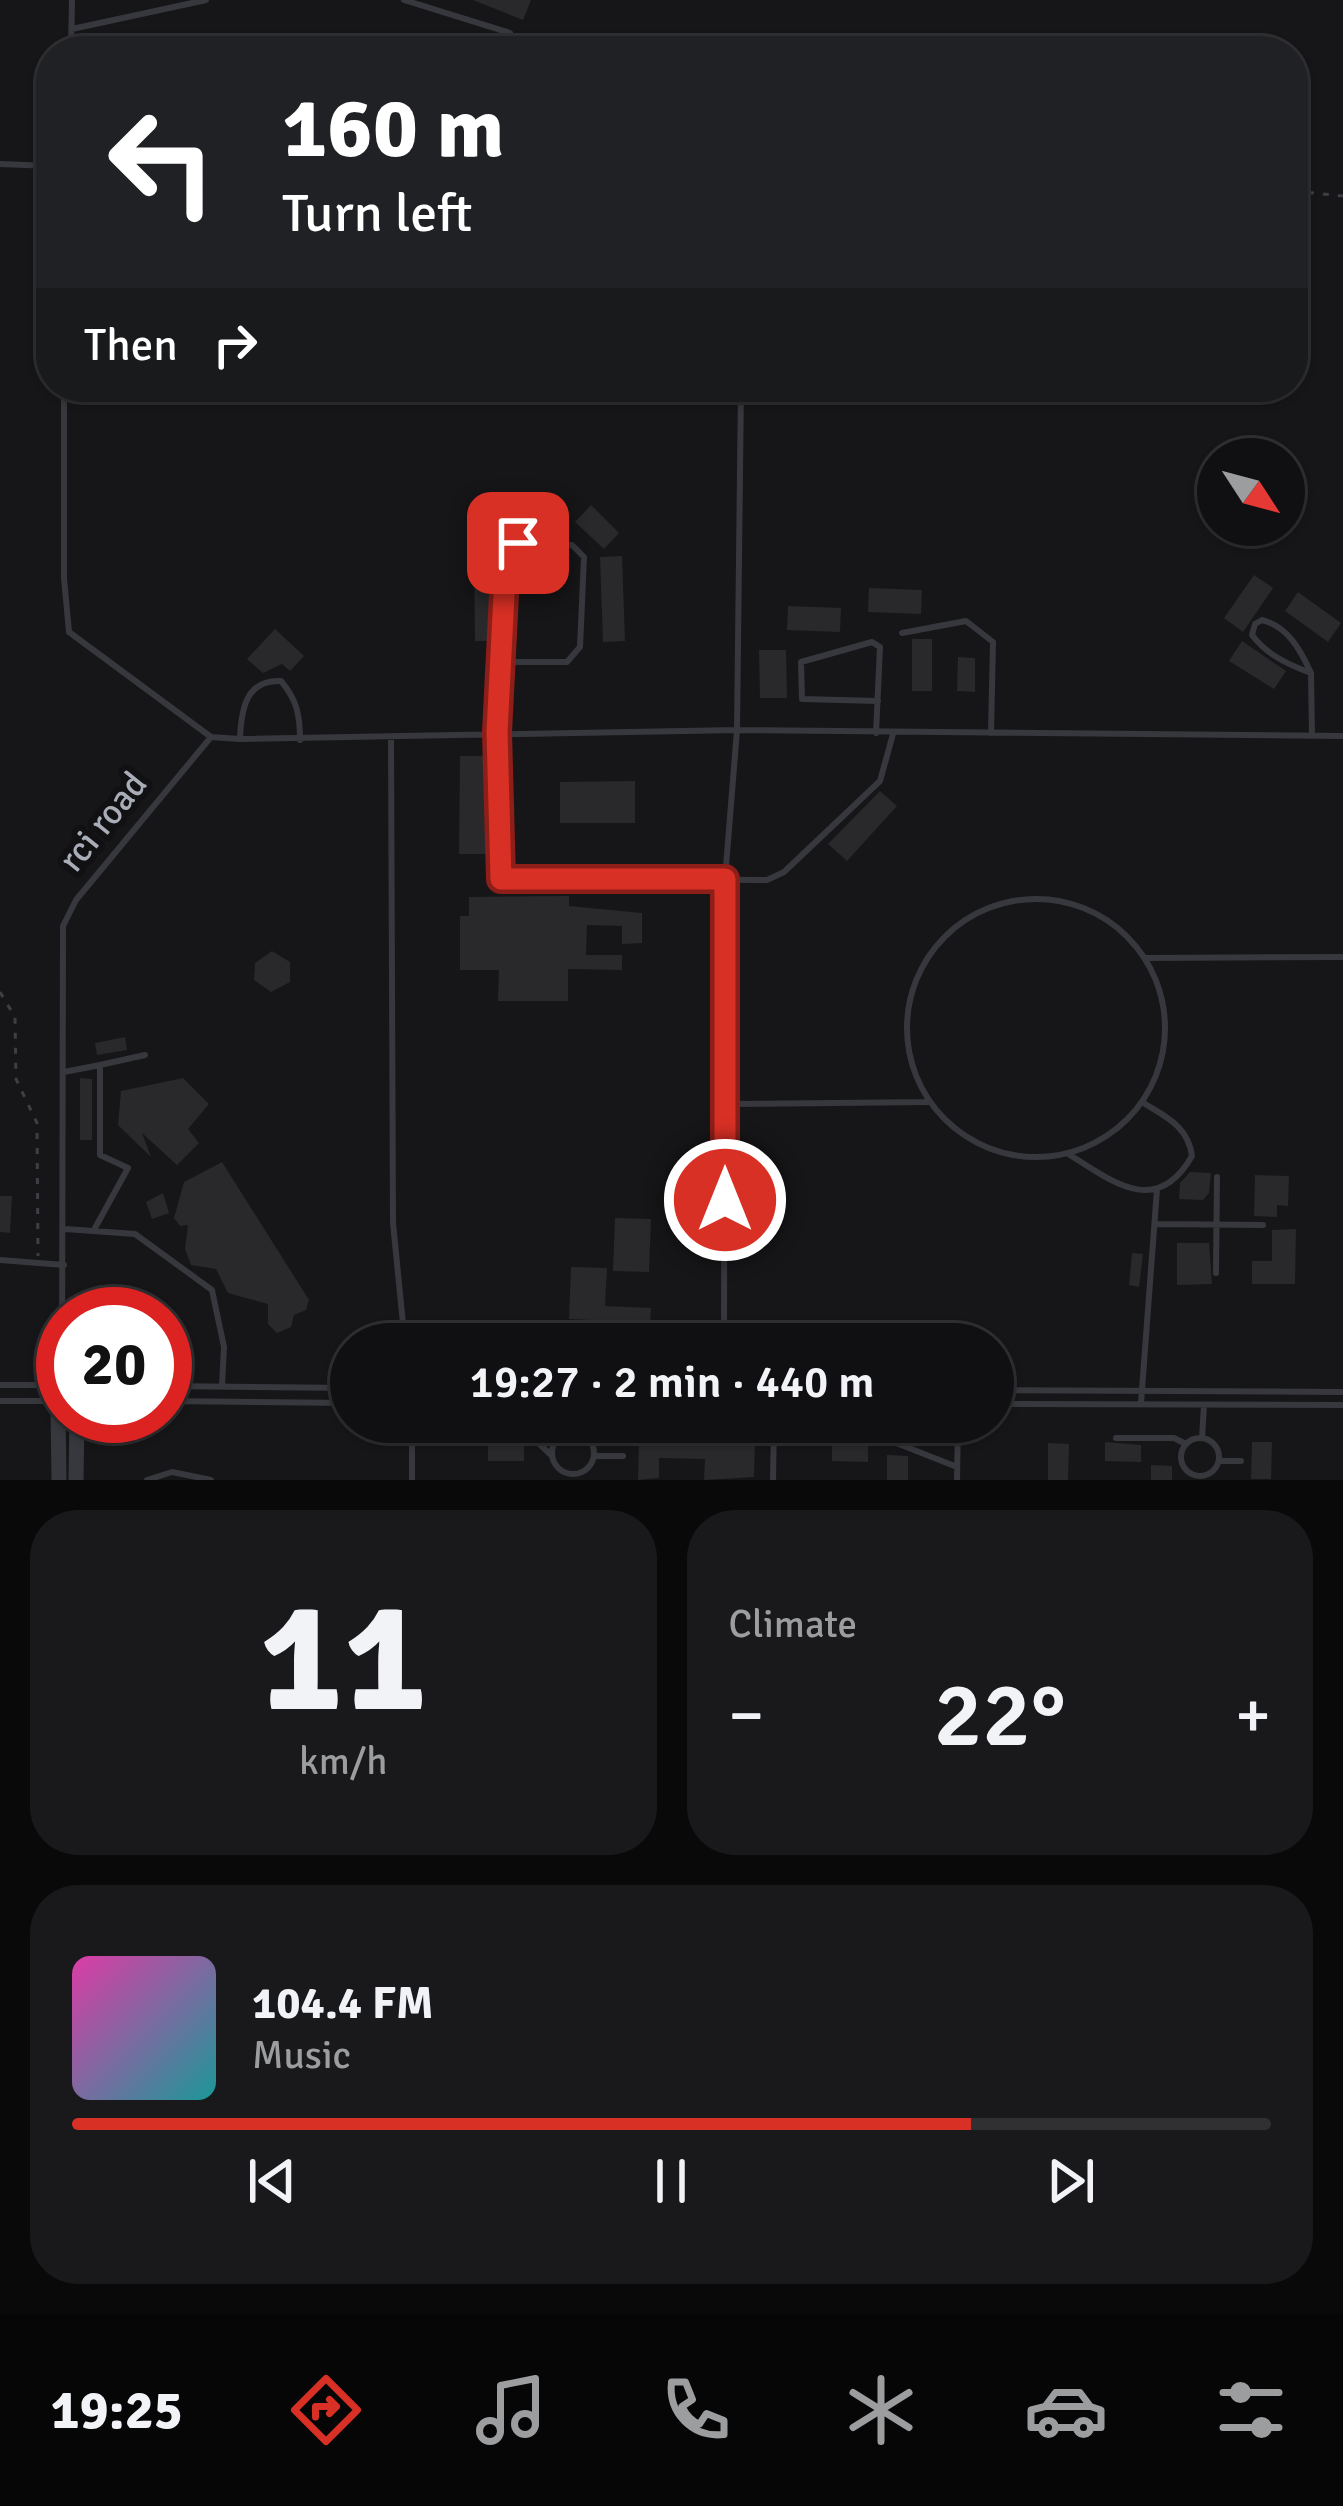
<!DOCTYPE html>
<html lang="en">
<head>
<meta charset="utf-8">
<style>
  :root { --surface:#101012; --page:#19191b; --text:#f1f3f6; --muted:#9c9d9f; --line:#303032; --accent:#d93025 }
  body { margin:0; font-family:Signika,sans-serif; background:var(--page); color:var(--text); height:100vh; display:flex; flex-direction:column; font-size:45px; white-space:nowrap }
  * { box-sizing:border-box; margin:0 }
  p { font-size:39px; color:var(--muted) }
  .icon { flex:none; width:66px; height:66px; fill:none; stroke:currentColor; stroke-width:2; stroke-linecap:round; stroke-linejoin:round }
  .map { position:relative; height:1480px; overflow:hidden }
  .side { display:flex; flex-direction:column; gap:30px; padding:30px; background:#09090a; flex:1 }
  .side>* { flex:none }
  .banner { position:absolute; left:36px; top:36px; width:1272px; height:366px; border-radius:48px; box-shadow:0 3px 9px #0004,0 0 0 3px var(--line); background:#202124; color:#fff; overflow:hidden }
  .needle { width:78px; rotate:126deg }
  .buttons { position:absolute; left:1197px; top:438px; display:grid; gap:24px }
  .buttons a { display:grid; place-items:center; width:108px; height:108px; border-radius:50%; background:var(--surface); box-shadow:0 3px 9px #0004,0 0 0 3px var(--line); font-size:60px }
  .speed { position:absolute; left:36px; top:1287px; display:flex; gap:24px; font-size:60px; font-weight:700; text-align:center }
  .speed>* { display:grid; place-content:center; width:156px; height:156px; border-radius:50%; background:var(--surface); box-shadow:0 3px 9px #0004,0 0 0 3px var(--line); line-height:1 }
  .speed .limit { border:18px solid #d22; background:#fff; color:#111 }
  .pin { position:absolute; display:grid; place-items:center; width:102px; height:102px; color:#fff; margin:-51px; border-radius:24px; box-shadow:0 6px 18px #0006 }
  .me { position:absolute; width:132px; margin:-66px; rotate:0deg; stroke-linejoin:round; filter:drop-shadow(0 0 9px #0008) }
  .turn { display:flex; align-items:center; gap:42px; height:252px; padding:0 48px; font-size:54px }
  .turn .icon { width:156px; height:156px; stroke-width:2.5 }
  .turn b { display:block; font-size:84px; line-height:102px }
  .then { display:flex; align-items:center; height:114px; padding:0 48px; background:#0003; gap:24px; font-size:45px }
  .big { font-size:90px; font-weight:600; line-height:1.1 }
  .side .card { flex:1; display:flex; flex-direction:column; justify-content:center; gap:18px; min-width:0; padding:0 42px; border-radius:48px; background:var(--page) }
  .side .dial { align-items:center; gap:0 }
  .dial b { font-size:156px; line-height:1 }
  .song { display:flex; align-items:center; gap:36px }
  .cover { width:144px; height:144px; border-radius:18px; background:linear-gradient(135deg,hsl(320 70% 55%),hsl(180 70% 35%)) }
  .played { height:12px; border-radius:6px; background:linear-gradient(90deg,var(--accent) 75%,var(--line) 75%) }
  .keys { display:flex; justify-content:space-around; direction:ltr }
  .heat { display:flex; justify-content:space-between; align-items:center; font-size:66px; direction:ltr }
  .side .tiles { flex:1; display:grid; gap:30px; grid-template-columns:1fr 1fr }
  .card:last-child { grid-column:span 2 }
  .trip { position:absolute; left:330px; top:1323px; width:684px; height:120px; border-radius:60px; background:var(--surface); box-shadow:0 3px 9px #0004,0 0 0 3px var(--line); font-weight:600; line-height:120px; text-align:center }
  .menu { display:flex; height:192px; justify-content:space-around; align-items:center; background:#060607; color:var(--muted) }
  .menu .icon { width:84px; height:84px }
  .menu .active { color:var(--accent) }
  .menu b { font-size:54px; color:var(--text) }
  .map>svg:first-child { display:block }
</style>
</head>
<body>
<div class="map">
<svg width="1343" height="1480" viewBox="0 0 1343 1480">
  <rect width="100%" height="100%" fill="#161618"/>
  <path fill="#29292c" d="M473,0H531L523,20Z
    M586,387H626V398L586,396Z
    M656,387H697V398L656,397Z
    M527,496H558V523L519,524L497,547L481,532L508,503L528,522Z
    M591,505L619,533L604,549L575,522Z
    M496,554L494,641H475L474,555Z
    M622,556L625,641L603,642L600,557Z
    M1254,575L1273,588L1243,632L1224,618Z
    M869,588L922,590L921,614L868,612Z
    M1298,592L1341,623L1328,642L1285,611Z
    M788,606L841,608L840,632L787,630Z
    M275,629L304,656L290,671L282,664L263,673L247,659Z
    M912,639H932V691H912Z
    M1242,641L1286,671L1274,689L1229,661Z
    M759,650H786L787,698H760Z
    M958,657L975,658V692L957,691Z
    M460,756H490L493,854H459Z
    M635,781V823H560V782Z
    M880,791L897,806L847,861L828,844Z
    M569,896V906L642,913V943L622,944V926L587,925L586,955H622V970L568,969V1001H498L499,970H460V916H469V897Z
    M272,951L290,962V982L271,992L254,980L255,963Z
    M125,1037L127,1050L97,1055L95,1043Z
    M80,1078L92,1079V1140H80Z
    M183,1078L209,1104L188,1129L199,1143L177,1165L142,1133L151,1157L118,1125L121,1091Z
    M222,1162L309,1300L306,1310L294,1315L291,1327L277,1333L268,1324V1304L228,1293L216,1269L191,1265L185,1249L188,1225L180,1226L174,1218L184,1182Z
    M1190,1172L1211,1173L1209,1193L1203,1200L1179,1199L1180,1183Z
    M1255,1175L1289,1176L1288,1206L1277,1205V1217L1254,1216Z
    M163,1193L169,1213L152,1219L146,1202Z
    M0,1196H12L10,1233L0,1232Z
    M615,1218L651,1219L649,1272L613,1271Z
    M1296,1229L1295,1284H1252V1261H1272V1230Z
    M1177,1243H1209L1212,1284L1177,1285Z
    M1132,1253L1143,1254L1139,1287L1129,1285Z
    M571,1267L607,1268L605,1306L651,1308L649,1344H613L614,1321L569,1319Z
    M755,1440L754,1477L704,1480L705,1459L659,1458V1478L638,1480L639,1441Z
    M488,1441L524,1442V1461H488Z
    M832,1442H868V1462L832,1461Z
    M1105,1442L1141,1445V1462L1105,1461Z
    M1252,1442H1272L1271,1479H1251Z
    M1048,1443L1069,1444L1068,1480H1048Z
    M887,1455L908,1456V1480H887Z
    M1151,1465L1172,1466V1480H1151Z"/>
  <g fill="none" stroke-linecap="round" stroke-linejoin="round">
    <path stroke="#3d3f44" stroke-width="3" stroke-dasharray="6 9" stroke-linecap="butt" d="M618,51L616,40L684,51
      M1293,191L1343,196
      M0,992L15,1017L16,1079L37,1123L38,1256"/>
    <path stroke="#37383d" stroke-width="6" d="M404,0L510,33
      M72,29L206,0
      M71,51L72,0
      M0,164L51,166
      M64,387V578L69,632L211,737L240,739L737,730L1343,736
      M902,633L966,621L993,642L991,733
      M503,662H567L580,647L584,557L572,545L518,543L506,556L497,732L501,879L767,880L784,872L880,781L893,734
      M1311,673C1300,649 1288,627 1262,620L1255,624L1252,635C1267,655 1289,665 1311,673L1312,735
      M876,733L880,647L872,642L801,662L802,699L878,701
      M240,739C241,710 246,679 281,681C297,700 300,715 300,740
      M391,740L393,1223L405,1344
      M907 1028a129 129 0 1 1 258 0a129 129 0 1 1-258 0Z
      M1145,958L1343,957
      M64,1072L100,1065
      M726,1104L929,1102
      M1070,1155C1114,1183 1157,1217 1192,1156C1188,1126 1166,1117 1142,1102
      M1155,1224L1263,1225
      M95,1228L128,1168L100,1155V1065L145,1055
      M65,1229L135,1234L212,1290L224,1347L222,1386
      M0,1260L64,1265
      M1216,1273L1217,1177
      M724,1344L725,879L737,730L741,387
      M62,1376L63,926L76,900L211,737
      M0,1385H48
      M165,1386L351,1388
      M993,1390L1343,1392
      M0,1401H48
      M165,1401L351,1403
      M1141,1403L1157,1189
      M993,1404L1343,1405
      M54,1409L47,1390L63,1376
      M412,1422V1480
      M774,1431L861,1429L957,1467
      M552 1453a21 21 0 1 1 42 0a21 21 0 1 1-42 0Z
      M494,1433L530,1435L552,1456
      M1181 1457a19 19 0 1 1 38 0a19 19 0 1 1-38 0Z
      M1116,1438H1174L1186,1444
      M1202,1438L1204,1405
      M594,1456H623
      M1219,1461H1241
      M147,1480L172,1472L211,1480
      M773,1480L774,1422
      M957,1480L958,1422"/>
    <path stroke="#37383d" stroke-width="12" d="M645,399L646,387"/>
    <path stroke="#37383d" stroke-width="15" d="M58,1411L59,1480
      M76,1480L77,1416"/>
  </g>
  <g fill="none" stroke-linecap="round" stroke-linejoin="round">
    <defs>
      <path id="route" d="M518,543L506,556L497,732L501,879H725V1200"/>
    </defs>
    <use href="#route" stroke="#8d1f18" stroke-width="30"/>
    <use href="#route" stroke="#d93025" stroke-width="21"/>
  </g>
  <g text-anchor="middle" stroke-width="12" stroke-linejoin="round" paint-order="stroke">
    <g font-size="36" fill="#a8adb8" stroke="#111113">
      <text transform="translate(102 821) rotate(-51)" y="13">rci road</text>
    </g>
  </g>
</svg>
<div class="buttons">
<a><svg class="needle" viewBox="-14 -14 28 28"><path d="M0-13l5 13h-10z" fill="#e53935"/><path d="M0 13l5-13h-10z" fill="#9c9d9f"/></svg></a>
</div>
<div class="speed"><div class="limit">20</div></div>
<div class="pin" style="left:518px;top:543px;background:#d93025"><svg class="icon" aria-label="arrive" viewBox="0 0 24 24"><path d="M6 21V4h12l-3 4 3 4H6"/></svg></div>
<svg class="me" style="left:725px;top:1200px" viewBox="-20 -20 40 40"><circle r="17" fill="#d93025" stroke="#fff" stroke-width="3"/><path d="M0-11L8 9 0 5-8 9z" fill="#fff"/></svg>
<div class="trip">19:27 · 2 min · 440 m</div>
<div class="banner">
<div class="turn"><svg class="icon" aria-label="left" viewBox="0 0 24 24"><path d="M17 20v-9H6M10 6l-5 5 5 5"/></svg><div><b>160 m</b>Turn left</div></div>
<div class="then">Then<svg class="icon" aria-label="right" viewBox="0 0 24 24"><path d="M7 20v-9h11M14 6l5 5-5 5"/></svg></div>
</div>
</div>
<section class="side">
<div class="tiles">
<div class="card dial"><b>11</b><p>km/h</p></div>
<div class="card"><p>Climate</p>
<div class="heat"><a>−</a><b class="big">22°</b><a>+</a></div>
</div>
<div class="card">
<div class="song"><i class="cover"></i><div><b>104.4 FM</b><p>Music</p></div></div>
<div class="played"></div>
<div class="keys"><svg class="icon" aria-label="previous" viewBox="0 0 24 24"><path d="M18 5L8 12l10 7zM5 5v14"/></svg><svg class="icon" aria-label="pause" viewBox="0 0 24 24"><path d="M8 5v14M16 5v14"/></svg><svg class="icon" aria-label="next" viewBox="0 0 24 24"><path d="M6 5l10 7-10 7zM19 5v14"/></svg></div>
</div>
</div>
</section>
<nav class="menu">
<b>19:25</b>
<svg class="icon active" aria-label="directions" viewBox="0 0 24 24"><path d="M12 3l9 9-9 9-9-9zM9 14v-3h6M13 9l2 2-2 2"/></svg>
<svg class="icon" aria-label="music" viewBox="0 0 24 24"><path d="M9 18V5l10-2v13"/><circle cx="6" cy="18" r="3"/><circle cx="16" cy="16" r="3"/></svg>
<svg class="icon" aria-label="phone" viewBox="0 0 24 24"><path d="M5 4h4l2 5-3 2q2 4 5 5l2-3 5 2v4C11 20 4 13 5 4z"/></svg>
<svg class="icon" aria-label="climate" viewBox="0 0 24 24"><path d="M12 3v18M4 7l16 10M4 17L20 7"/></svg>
<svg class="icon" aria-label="car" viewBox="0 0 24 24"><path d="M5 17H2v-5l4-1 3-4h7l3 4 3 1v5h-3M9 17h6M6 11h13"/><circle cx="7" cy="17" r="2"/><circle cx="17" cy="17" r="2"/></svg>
<svg class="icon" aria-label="filters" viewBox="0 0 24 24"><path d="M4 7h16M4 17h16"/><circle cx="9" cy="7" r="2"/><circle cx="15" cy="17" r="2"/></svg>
</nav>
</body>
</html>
